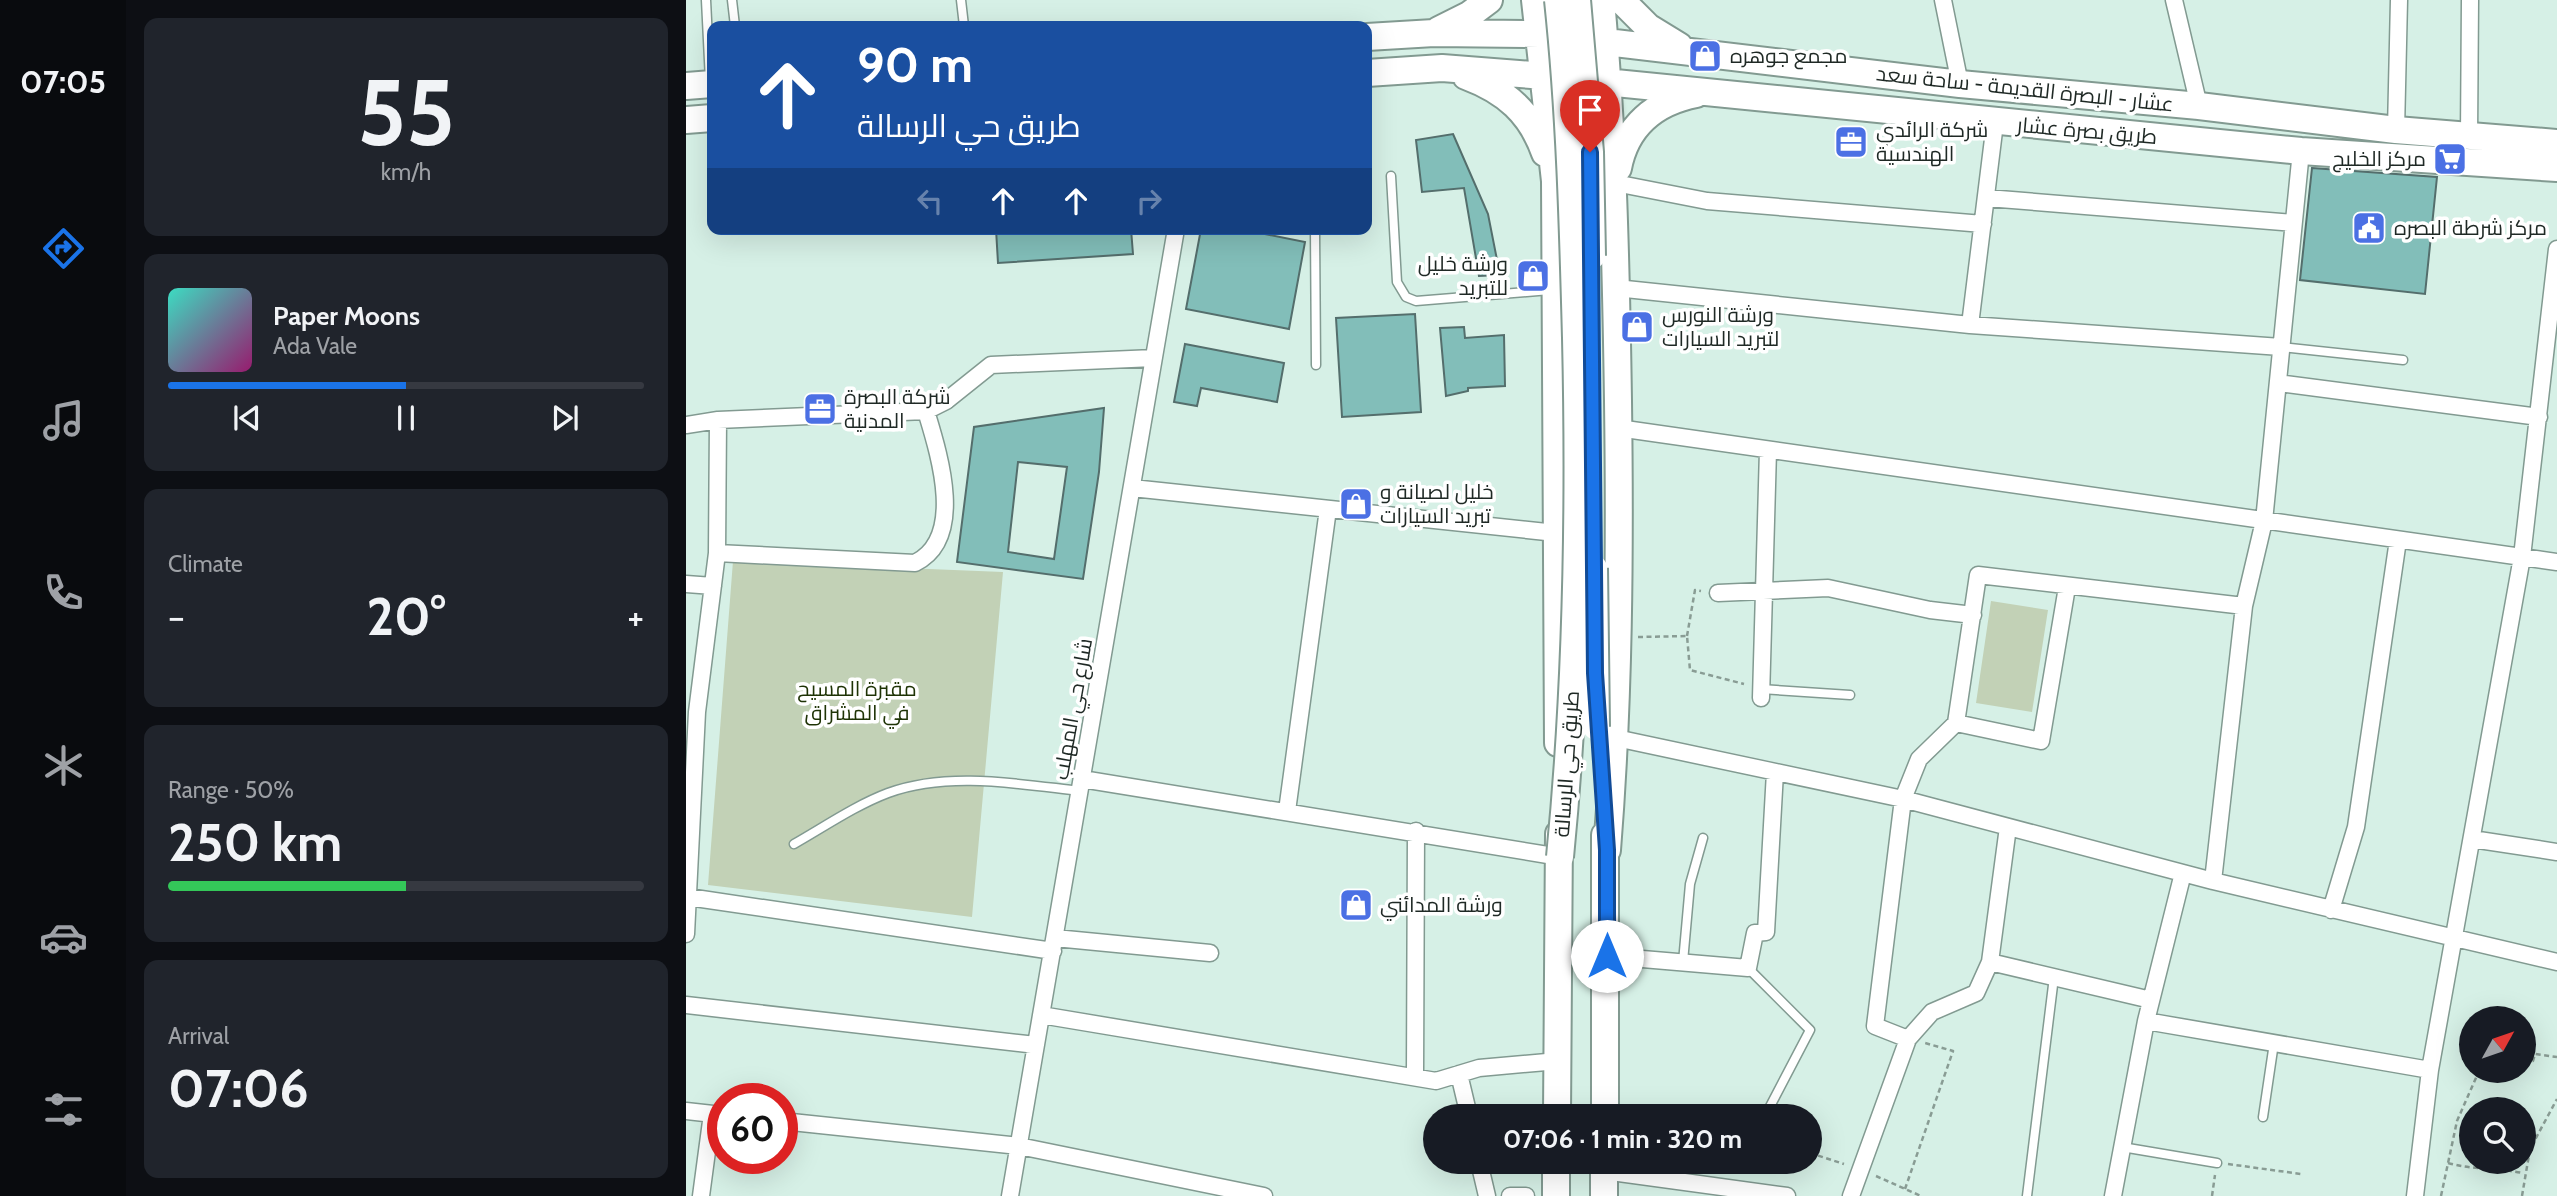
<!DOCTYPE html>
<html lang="en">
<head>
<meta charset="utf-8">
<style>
  :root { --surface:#171b24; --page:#20242c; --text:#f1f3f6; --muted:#9ea1a6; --line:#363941; --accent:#1a73e8 }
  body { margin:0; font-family:Cabin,Cairo,sans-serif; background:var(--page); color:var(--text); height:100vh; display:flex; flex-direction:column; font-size:26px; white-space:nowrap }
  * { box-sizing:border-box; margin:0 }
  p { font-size:23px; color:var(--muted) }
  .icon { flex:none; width:38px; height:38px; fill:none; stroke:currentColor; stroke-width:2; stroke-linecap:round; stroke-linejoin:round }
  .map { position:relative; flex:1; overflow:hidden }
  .sheet { display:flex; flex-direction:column; gap:18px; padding:18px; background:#0d0f14; width:560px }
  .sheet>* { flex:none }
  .top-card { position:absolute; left:21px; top:21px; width:665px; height:214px; border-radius:14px; box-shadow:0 7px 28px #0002; background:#1a4fa0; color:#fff; overflow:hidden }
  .needle { width:46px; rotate:50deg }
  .tools { position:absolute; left:1773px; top:1006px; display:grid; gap:14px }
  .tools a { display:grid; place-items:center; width:77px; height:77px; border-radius:50%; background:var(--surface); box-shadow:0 7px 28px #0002; font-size:35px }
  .speed { position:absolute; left:21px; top:1083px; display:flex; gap:14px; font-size:35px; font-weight:700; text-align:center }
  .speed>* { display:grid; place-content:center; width:91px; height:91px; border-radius:50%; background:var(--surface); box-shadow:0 7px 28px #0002; line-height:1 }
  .speed .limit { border:10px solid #d22; background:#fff; color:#111 }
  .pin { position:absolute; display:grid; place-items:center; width:60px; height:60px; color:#fff; margin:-72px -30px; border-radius:50% 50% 50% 0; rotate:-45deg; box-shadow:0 0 7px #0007 }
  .pin .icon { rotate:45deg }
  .me { position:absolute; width:77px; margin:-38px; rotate:0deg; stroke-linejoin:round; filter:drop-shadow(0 0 5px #0008) }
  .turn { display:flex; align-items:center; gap:24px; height:147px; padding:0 35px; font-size:32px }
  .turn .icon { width:91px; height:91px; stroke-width:2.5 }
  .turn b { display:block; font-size:49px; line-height:60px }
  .lanes { display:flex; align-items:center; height:66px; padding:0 35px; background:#0003; justify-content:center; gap:35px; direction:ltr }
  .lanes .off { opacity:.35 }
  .big { font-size:52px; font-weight:800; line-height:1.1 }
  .sheet .widget { flex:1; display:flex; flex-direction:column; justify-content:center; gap:10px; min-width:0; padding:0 24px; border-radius:14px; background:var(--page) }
  .sheet .dial { align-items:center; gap:0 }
  .dial b { font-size:91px; line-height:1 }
  .song { display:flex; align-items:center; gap:21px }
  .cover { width:84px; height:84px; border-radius:10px; background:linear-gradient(135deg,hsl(170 70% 55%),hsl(320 70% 35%)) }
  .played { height:7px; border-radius:4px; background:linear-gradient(90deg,var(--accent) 50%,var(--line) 50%) }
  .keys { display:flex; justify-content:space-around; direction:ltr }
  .heat { display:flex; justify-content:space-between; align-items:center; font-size:38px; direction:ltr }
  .charge { height:10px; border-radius:5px; background:linear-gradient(90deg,#34c759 50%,var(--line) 0) }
  .trip { position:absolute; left:737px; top:1104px; width:399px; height:70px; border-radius:35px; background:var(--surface); box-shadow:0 7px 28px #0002; font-weight:800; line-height:70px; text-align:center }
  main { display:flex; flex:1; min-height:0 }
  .dock { display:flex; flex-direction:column; width:126px; justify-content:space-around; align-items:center; background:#090b0e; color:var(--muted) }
  .dock .icon { width:49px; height:49px }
  .dock .on { color:var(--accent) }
  .dock b { font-size:32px; color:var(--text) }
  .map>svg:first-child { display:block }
</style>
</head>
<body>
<main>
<nav class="dock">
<b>07:05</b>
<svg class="icon on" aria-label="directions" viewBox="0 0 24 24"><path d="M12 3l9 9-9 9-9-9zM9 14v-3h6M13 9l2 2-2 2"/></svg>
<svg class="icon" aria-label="music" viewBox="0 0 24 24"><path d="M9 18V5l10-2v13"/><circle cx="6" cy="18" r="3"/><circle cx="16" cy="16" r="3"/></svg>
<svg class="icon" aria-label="phone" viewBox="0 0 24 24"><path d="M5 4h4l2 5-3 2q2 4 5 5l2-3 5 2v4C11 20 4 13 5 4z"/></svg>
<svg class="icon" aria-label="climate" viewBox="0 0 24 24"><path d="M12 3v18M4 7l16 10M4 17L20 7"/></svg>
<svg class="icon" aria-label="car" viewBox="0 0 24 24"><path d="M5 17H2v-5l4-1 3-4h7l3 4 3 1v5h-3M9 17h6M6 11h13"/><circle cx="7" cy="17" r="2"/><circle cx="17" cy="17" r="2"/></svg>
<svg class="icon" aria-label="filters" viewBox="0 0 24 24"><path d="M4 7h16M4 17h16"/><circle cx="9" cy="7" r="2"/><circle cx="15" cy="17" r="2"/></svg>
</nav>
<section class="sheet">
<div class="widget dial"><b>55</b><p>km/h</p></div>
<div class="widget">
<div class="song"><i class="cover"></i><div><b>Paper Moons</b><p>Ada Vale</p></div></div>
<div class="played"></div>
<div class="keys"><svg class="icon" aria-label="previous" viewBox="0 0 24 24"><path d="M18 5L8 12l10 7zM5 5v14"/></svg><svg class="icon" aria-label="pause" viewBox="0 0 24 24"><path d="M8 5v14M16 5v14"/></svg><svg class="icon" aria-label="next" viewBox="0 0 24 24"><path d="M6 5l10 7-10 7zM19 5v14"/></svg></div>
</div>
<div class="widget"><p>Climate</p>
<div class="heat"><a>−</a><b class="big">20°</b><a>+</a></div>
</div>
<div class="widget"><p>Range · 50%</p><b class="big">250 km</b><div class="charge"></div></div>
<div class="widget"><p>Arrival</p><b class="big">07:06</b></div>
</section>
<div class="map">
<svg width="1871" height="1196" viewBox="0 0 1871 1196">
  <rect width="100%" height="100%" fill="#d6f0e6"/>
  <path fill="#c2d1b6" d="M47,561L317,572L286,917L22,885Z
    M1305,601L1362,610L1346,712L1290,703Z"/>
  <path fill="#82beb9" stroke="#546e6c" stroke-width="2" fill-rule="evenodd" d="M767,134L802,214L814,275L793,276L778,188L736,192L730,140Z
    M1626,168L1751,177L1739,294L1614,280Z
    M310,229H445L447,254L312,263Z
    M515,229H554L619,242L603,329L500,309Z
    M729,314L735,412L656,417L650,318Z
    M778,327L779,338L818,335L819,386L782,388V391L760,396L754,328Z
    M499,344L598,363L591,402L515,388L511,406L488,402Z
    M418,408L413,472L397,579L271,562L288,427ZM332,462L381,467L368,559L322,552Z"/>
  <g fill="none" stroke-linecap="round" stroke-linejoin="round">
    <defs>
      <path id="lane" d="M20,0L24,81
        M46,0L49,26
        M275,0L278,26
        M705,176L711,282L720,297L730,301L864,290
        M629,229L630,365
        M1595,347L1717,360
        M1075,689L1164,695
        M108,844C138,827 170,805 202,793C262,771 332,784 394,791
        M997,962L1004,884L1017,838
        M1062,968L1124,1030L1079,1116
        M1577,1117L1588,1043
        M1436,1147L1531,1163
        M1341,1196L1368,977"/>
      <path id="street" d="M1257,0L1274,84
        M1488,0L1513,106
        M1710,130L1713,0
        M1783,136L1784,0
        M929,183L1021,201L1297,224
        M1301,198L1607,223
        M930,288L1284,325L1595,347
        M1284,325L1309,123
        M1592,383L1853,417
        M0,425L32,420L240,411L260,401L305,365L468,358
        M932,428L1871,562
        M446,488L870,533
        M31,553L229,563C280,538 253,454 240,411
        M0,584L27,586
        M1032,593L1142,588L1244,610L1287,615
        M1075,698L1082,450
        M1270,723L1355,741L1381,587
        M930,738L1217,799L1527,881L1871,962
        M396,779L874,857
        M601,811L642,509
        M1786,839L1871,852
        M1527,881L1558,606L1578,521L1615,151
        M2,897L367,951
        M1645,910L1670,827L1712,540
        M0,934L11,712L31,553L32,420
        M369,938L524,953
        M921,956L1062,968L1069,933L1080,932L1089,772
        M1304,962L1465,1000
        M0,1005L350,1045
        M355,1015L750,1081L793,1068L872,1061
        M1460,1021L1744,1070
        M1222,1039L1246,1012L1290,993L1304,962L1322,827
        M773,1074L783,1116
        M729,1075L730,831
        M0,1111L36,1115
        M96,1121L333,1146L578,1196
        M793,1162L801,1196
        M918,1171L1101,1196
        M15,1196L26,1114
        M324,1196L490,229
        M824,1196H840
        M1165,1196L1222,1039L1189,1026L1217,799L1233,759L1270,723L1292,575L1558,606
        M1427,1196L1460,1021L1497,873
        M1729,1196L1744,1070L1836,557L1871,249"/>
      <path id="primary" d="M849,0L869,181L872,743
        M915,0C927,134 930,267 932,401C934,551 933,701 921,850
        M935,0L962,27L993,46
        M753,30L783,15L803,0
        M681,37L748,33L853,34L1274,84L1513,106L1710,130L1871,143
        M681,73L756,68L859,76L1615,151L1871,168
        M780,76C820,91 845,113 859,153
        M0,86L26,84
        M0,120L26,118
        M932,168C940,126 969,102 1010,94
        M871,1116L873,834
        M919,1116V835
        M870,1196V1162
        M918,1196V1162"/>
    </defs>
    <use href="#lane" stroke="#829a91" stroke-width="11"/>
    <use href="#street" stroke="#829a91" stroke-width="19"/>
    <use href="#primary" stroke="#829a91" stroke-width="30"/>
    <path stroke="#899c94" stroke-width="2.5" stroke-dasharray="5 3.5" stroke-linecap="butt" d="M1001,636L1009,590L1015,591
      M952,637L1001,636L1004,670L1058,684
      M1838,1061H1847L1849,1054L1871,1057
      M1124,1153L1158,1164
      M1762,1163C1788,1170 1811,1168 1837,1173
      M1542,1164L1615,1174
      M1052,1172L1056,1162
      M1190,1176L1235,1196
      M1219,1189L1267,1051L1239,1043
      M1526,1196L1529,1175
      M1755,1196L1771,1121L1793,1071
      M1836,1196L1844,1149L1871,1099"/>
    <use href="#lane" stroke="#fff" stroke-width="8"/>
    <use href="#street" stroke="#fff" stroke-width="16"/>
    <use href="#primary" stroke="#fff" stroke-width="26"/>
    <defs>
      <path id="primary-bridge" d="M872,0C884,113 887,225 890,338C894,512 891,685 874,857
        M891,0L904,152L906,256
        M908,568L910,727"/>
    </defs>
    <use href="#primary-bridge" stroke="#829a91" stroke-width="30" stroke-linecap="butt"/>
    <use href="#primary-bridge" stroke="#fff" stroke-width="26"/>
  </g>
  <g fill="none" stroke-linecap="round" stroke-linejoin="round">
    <defs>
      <path id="route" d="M904,152L909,673L921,850V956"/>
    </defs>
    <use href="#route" stroke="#114b97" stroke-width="18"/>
    <use href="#route" stroke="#1a73e8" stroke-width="12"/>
  </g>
  <defs>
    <symbol id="shop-square" viewBox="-11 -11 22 22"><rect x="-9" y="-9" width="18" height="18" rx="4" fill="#4b70e4" stroke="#fff"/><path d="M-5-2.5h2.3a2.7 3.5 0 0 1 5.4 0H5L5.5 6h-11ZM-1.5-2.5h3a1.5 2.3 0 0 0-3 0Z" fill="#fff"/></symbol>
    <symbol id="office-square" viewBox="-11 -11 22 22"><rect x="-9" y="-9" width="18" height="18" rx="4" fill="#4b70e4" stroke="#fff"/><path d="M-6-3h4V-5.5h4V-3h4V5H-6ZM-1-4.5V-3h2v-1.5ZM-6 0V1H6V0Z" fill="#fff"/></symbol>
    <symbol id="supermarket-square" viewBox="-11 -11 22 22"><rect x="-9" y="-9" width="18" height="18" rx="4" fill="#4b70e4" stroke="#fff"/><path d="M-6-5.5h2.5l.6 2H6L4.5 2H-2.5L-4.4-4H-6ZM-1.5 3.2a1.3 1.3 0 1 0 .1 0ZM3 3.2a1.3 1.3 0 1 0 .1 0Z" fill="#fff"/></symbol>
    <symbol id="civic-square" viewBox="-11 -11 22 22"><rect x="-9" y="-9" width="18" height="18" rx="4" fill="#4b70e4" stroke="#fff"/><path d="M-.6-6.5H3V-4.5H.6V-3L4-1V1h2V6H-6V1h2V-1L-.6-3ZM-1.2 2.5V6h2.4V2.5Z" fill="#fff"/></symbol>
  </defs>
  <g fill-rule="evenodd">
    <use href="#shop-square" x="1000" y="37" width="38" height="38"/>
    <use href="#office-square" x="1146" y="123" width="38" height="38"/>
    <use href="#supermarket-square" x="1745" y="140" width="38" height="38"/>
    <use href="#civic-square" x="1664" y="209" width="38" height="38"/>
    <use href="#shop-square" x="828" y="257" width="38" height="38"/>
    <use href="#shop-square" x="932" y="308" width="38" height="38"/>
    <use href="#office-square" x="115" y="390" width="38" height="38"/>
    <use href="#shop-square" x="651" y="485" width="38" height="38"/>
    <use href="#shop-square" x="651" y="886" width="38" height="38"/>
  </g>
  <g text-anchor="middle" stroke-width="7" stroke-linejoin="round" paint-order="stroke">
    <g font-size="21" fill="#1f2925" stroke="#fff" text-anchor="start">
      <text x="1044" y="63">مجمع جوهره</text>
      <text x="1190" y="137">شركة الرائدي<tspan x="1190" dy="24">الهندسية</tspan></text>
      <text x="1740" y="166" text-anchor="end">مركز الخليج</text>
      <text x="1708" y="235">مركز شرطة البصره</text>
      <text x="822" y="271" text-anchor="end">ورشة خليل<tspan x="822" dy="24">للتبريد</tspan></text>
      <text x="976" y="322">ورشة النورس<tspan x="976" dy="24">لتبريد السيارات</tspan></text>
      <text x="158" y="404">شركة البصرة<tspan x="158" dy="24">المدنية</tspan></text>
      <text x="694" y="499">خليل لصيانة و<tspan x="694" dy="24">تبريد السيارات</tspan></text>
      <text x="694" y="912">ورشة المدائني</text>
    </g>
    <g font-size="21" fill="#1f2925" stroke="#fff">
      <text transform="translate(1339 89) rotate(6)" y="7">عشار - البصرة القديمة - ساحة سعد</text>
      <text transform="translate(1401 131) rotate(5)" y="7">طريق بصرة عشار</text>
      <text transform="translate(387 709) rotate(-80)" y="7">شارع حي المهلب</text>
      <text transform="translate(881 764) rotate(-86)" y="7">طريق حي الرسالة</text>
    </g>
    <g font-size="21" fill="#1e3305" stroke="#fff">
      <text x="171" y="696">مقبرة المسيح<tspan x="171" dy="24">في المشراق</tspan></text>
    </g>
  </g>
</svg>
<div class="tools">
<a><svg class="needle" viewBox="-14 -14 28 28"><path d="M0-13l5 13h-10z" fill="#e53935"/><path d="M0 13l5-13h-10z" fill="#9ea1a6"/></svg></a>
<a><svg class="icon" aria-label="search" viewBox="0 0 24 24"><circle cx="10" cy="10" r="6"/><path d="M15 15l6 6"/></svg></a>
</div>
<div class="speed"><div class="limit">60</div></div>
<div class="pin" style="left:904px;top:152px;background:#d93025"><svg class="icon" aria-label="arrive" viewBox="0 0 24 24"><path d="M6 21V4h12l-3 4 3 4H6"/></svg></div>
<svg class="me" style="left:921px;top:956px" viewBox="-20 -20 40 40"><circle r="19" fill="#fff"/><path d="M0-13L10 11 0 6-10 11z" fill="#1a73e8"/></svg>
<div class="trip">07:06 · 1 min · 320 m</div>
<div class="top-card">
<div class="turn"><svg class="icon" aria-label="ahead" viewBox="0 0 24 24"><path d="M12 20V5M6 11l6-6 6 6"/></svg><div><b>90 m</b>طريق حي الرسالة</div></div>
<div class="lanes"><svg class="icon off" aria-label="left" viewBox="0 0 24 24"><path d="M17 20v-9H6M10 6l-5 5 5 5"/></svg><svg class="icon" aria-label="ahead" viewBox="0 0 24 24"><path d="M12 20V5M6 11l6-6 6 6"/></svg><svg class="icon" aria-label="ahead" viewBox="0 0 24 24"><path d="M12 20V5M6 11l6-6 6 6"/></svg><svg class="icon off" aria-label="right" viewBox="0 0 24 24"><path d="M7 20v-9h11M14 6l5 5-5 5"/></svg></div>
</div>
</div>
</main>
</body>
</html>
